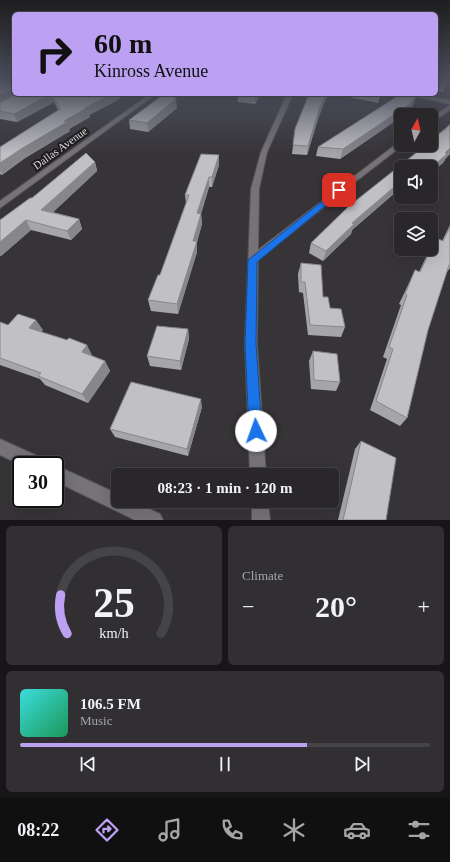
<!DOCTYPE html>
<html lang="en">
<head>
<meta charset="utf-8">
<style>
  :root { --surface:#29272a; --page:#312f32; --text:#f1f3f6; --muted:#a5a5a8; --line:#454447; --accent:#bca0f2 }
  body { margin:0; font-family:"Times New Roman",serif; background:var(--page); color:var(--text); height:100vh; display:flex; flex-direction:column; font-size:15px; white-space:nowrap }
  * { box-sizing:border-box; margin:0 }
  p { font-size:13px; color:var(--muted) }
  .icon { flex:none; width:22px; height:22px; fill:none; stroke:currentColor; stroke-width:2; stroke-linecap:round; stroke-linejoin:round }
  .map { position:relative; height:520px; overflow:hidden }
  .sheet { display:flex; flex-direction:column; gap:6px; padding:6px; background:#171517; flex:1 }
  .sheet>* { flex:none }
  .guide { position:absolute; left:12px; top:12px; width:426px; height:84px; border-radius:6px; box-shadow:0 4px 16px #0002,0 0 0 1px var(--line); background:#bca0f2; color:#111; overflow:hidden }
  .needle { width:26px; rotate:8deg }
  .buttons { position:absolute; left:394px; top:108px; display:grid; gap:8px }
  .buttons a { display:grid; place-items:center; width:44px; height:44px; border-radius:6px; background:var(--surface); box-shadow:0 4px 16px #0002,0 0 0 1px var(--line); font-size:20px }
  .speed { position:absolute; left:12px; top:456px; display:flex; gap:8px; font-size:20px; font-weight:700; text-align:center }
  .speed>* { display:grid; place-content:center; width:52px; height:52px; border-radius:50%; background:var(--surface); box-shadow:0 4px 16px #0002,0 0 0 1px var(--line); line-height:1 }
  .speed .limit { border:2px solid #111; border-radius:6px; background:#fff; color:#111 }
  .pin { position:absolute; display:grid; place-items:center; width:34px; height:34px; color:#fff; margin:-17px; border-radius:8px; box-shadow:0 2px 6px #0006 }
  .me { position:absolute; width:44px; margin:-22px; rotate:357deg; stroke-linejoin:round; filter:drop-shadow(0 0 3px #0008) }
  .turn { display:flex; align-items:center; gap:14px; height:84px; padding:0 16px; font-size:18px }
  .turn .icon { width:52px; height:52px; stroke-width:2.5 }
  .turn b { display:block; font-size:28px; line-height:34px }
  .big { font-size:30px; font-weight:700; line-height:1.1 }
  .sheet .card { flex:1; display:flex; flex-direction:column; justify-content:center; gap:6px; min-width:0; padding:0 14px; border-radius:6px; background:var(--page) }
  .sheet .dial { align-items:center; gap:0 }
  .dial svg { height:104px; overflow:visible; fill:none; stroke:var(--line); stroke-width:7; stroke-linecap:round; text-anchor:middle }
  .dial text { fill:var(--text); stroke:none }
  .song { display:flex; align-items:center; gap:12px }
  .cover { width:48px; height:48px; border-radius:6px; background:linear-gradient(135deg,hsl(180 70% 55%),hsl(150 70% 35%)) }
  .played { height:4px; border-radius:2px; background:linear-gradient(90deg,var(--accent) 70%,var(--line) 70%) }
  .keys { display:flex; justify-content:space-around; direction:ltr }
  .heat { display:flex; justify-content:space-between; align-items:center; font-size:22px; direction:ltr }
  .sheet .tiles { flex:1; display:grid; gap:6px; grid-template-columns:1fr 1fr }
  .card:last-child { grid-column:span 2 }
  .trip { position:absolute; left:111px; top:468px; width:228px; height:40px; border-radius:6px; background:var(--surface); box-shadow:0 4px 16px #0002,0 0 0 1px var(--line); font-weight:700; line-height:40px; text-align:center }
  .tab-bar { display:flex; height:64px; justify-content:space-around; align-items:center; background:#101011; color:var(--muted) }
  .tab-bar .icon { width:28px; height:28px }
  .tab-bar .on { color:var(--accent) }
  .tab-bar b { font-size:18px; color:var(--text) }
  .map>svg:first-child { display:block }
</style>
</head>
<body>
<div class="map">
<svg width="450" height="520" viewBox="0 0 450 520">
  <rect width="100%" height="100%" fill="#373438"/>
  <g fill="none" stroke-linecap="round" stroke-linejoin="round">
    <defs>
      <path id="street" d="M150,94H156L0,208V201Z
        M287,94H293L267,152L259,189L258,250L399,142L401,141V145H403L355,182L258,260L257,344L266,475H250L245,344L251,189L261,152Z
        M405,94H416L450,100V104Z
        M450,105V110L431,123V118Z
        M0,439L44,459L46,465H21L0,455Z
        M55,465L118,494V501H133L160,514L163,520H135L55,481Z
        M252,501H268L270,520H252Z"/>
    </defs>
    <use href="#street" stroke="#545255" stroke-width="2"/>
    <use href="#street" fill="#767378" fill-rule="evenodd"/>
  </g>
  <path fill="#a6a5a9" d="M0,82L14,94H126L116,101L89,115L90,117L69,129L70,131L25,158L2,175L0,174V147L58,110L54,102L17,122L0,119Z
    M436,82L446,84L443,92L436,91Z
    M238,94H261L255,104L238,102Z
    M309,94H328L319,116L307,155L292,154L295,129Z
    M334,94H381L378,103Z
    M414,103L407,113L403,115H401V117L340,159L316,156L318,147Z
    M177,108L148,132L130,129L129,120Z
    M450,124V154L446,158L443,163L401,167V194L396,192L352,230L351,234L323,261L309,253L311,243Z
    M95,162L97,171L53,212L79,219L82,229L71,240L31,230L1,256L0,255V220Z
    M219,165L212,187H209L201,214L202,224L197,242V252L178,314L151,311L148,300L160,275L186,203L185,195Z
    M450,225V268L447,272L428,330L407,418L400,426L370,410L387,359L383,357L401,305L399,304L410,281L415,270L419,272L430,249H431V247L436,238L442,241Z
    M301,263L330,308L345,327L341,337L308,335L303,293L299,292L298,274Z
    M0,322L8,325L43,330L41,332L92,355V356L105,361L110,371L88,403L45,385L40,379L0,365Z
    M188,329L189,339L181,370L150,366L147,356Z
    M313,351L340,382L336,391L311,389L309,361Z
    M202,407L188,456L115,437L110,429Z
    M361,441L386,520H338L355,449Z"/>
  <path fill="#87868a" d="M14,89V94H24L0,105V95Z
    M51,94L54,102L17,122L14,114Z
    M111,94H126L116,101L89,115L90,117L69,129L70,131L25,158L2,175L0,171V163L85,108Z
    M256,94H261L255,104V96Z
    M326,94H328L319,116L307,155L308,146L320,107Z
    M417,95L414,103L407,113L403,115H401V117L340,159L343,149Z
    M176,99L177,108L148,132L147,123Z
    M450,148V154L446,158L443,163L431,174V168L445,153Z
    M219,155V165L212,187V177Z
    M95,162L97,171L46,219L41,210Z
    M209,177V187L198,224L197,213Z
    M400,182L396,192L352,230L351,234L323,261L326,251L352,223Z
    M201,214L202,224L197,242V252L178,314L177,304L193,241Z
    M79,219L82,229L71,240L67,231Z
    M26,220L31,230L1,256L0,254V242Z
    M36,320L43,330L36,338L29,328Z
    M188,329L189,339L181,370L180,361Z
    M87,345L92,355L87,362L82,352Z
    M105,361L110,371L88,403L82,394Z
    M201,399L202,407L188,456L187,449Z"/>
  <path fill="#c1c0c5" stroke="#87868a" d="M0,82H14V89L0,95Z
    M436,82H446V84Z
    M17,94H111L85,108H87L64,121L67,122L21,149L0,163V147L60,109L51,94L14,114L0,111V102Z
    M164,94H172L176,99L147,123L129,120Z
    M238,94H256L255,96Z
    M309,94H326L320,107L308,146L293,145L295,129Z
    M401,94H412L417,95L410,104L343,149L318,147Z
    M450,124V148L445,153L447,154L431,168V167H401V182H400L352,223L354,224L326,251L311,243L349,206L426,145H431V139L446,129Z
    M86,153L95,162L41,210L79,219L67,231L26,220L0,242V220L30,198H32Z
    M201,154L219,155L212,177H209L197,213L201,214L193,241H197L177,304L148,300L158,275H160L189,195H185Z
    M450,227V265H449L428,330L407,418L376,401L393,349L389,347L407,295L405,294L415,270L420,272L436,238L443,241Z
    M301,263L321,265L323,297H328L330,308L341,309L345,327L310,325L305,282H301Z
    M18,314L36,320L29,328L67,340L69,338L87,345L82,352L105,361L82,394L38,376L41,373L0,358V322L8,325Z
    M157,326L188,329L180,361L147,356Z
    M313,351L337,354L340,382L314,380Z
    M131,382L201,399L187,449L110,429Z
    M361,441L396,458L386,520H343Z"/>
  <linearGradient id="sky" x2="0" y2="1"><stop stop-color="#1e1d1f"/><stop offset="0.53" stop-color="#4d505e"/><stop offset="1" stop-color="#4d505e" stop-opacity="0"/></linearGradient>
  <rect width="450" height="155" fill="url(#sky)"/>
  <path fill="#1a73e8" stroke="#114b97" d="M339,188L342,189V192L257,262L256,344L262,431L260,436L256,438L251,436L249,431L245,344L248,260Z"/>
  <g text-anchor="middle" stroke-width="4" stroke-linejoin="round" paint-order="stroke">
    <g font-size="11" fill="#dedcdf" stroke="#1e1c1e">
      <text transform="translate(60 148) rotate(-36)" y="4">Dallas Avenue</text>
    </g>
  </g>
</svg>
<div class="buttons">
<a><svg class="needle" viewBox="-14 -14 28 28"><path d="M0-13l5 13h-10z" fill="#e53935"/><path d="M0 13l5-13h-10z" fill="#a5a5a8"/></svg></a>
<a><svg class="icon" aria-label="sound" viewBox="0 0 24 24"><path d="M4 9h4l5-4v14l-5-4H4zM17 9q2 3 0 6"/></svg></a>
<a><svg class="icon" aria-label="layers" viewBox="0 0 24 24"><path d="M12 4l9 5-9 5-9-5zM3 14l9 5 9-5"/></svg></a>
</div>
<div class="speed"><div class="limit">30</div></div>
<div class="pin" style="left:339px;top:190px;background:#d93025"><svg class="icon" aria-label="arrive" viewBox="0 0 24 24"><path d="M6 21V4h12l-3 4 3 4H6"/></svg></div>
<svg class="me" style="left:256px;top:431px" viewBox="-20 -20 40 40"><circle r="19" fill="#fff"/><path d="M0-13L10 11 0 6-10 11z" fill="#1a73e8"/></svg>
<div class="trip">08:23 · 1 min · 120 m</div>
<div class="guide">
<div class="turn"><svg class="icon" aria-label="right" viewBox="0 0 24 24"><path d="M7 20v-9h11M14 6l5 5-5 5"/></svg><div><b>60 m</b>Kinross Avenue</div></div>
</div>
</div>
<section class="sheet">
<div class="tiles">
<div class="card dial"><svg viewBox="0 0 100 80">
<path d="M14 69A42 42 0 1 1 86 69"/>
<path d="M14 69A42 42 0 0 1 9 39" stroke="#bca0f2"/>
<text x="50" y="56" font-size="32" font-weight="700">25</text>
<text x="50" y="72" font-size="11">km/h</text>
</svg></div>
<div class="card"><p>Climate</p>
<div class="heat"><a>−</a><b class="big">20°</b><a>+</a></div>
</div>
<div class="card">
<div class="song"><i class="cover"></i><div><b>106.5 FM</b><p>Music</p></div></div>
<div class="played"></div>
<div class="keys"><svg class="icon" aria-label="previous" viewBox="0 0 24 24"><path d="M18 5L8 12l10 7zM5 5v14"/></svg><svg class="icon" aria-label="pause" viewBox="0 0 24 24"><path d="M8 5v14M16 5v14"/></svg><svg class="icon" aria-label="next" viewBox="0 0 24 24"><path d="M6 5l10 7-10 7zM19 5v14"/></svg></div>
</div>
</div>
</section>
<nav class="tab-bar">
<b>08:22</b>
<svg class="icon on" aria-label="directions" viewBox="0 0 24 24"><path d="M12 3l9 9-9 9-9-9zM9 14v-3h6M13 9l2 2-2 2"/></svg>
<svg class="icon" aria-label="music" viewBox="0 0 24 24"><path d="M9 18V5l10-2v13"/><circle cx="6" cy="18" r="3"/><circle cx="16" cy="16" r="3"/></svg>
<svg class="icon" aria-label="phone" viewBox="0 0 24 24"><path d="M5 4h4l2 5-3 2q2 4 5 5l2-3 5 2v4C11 20 4 13 5 4z"/></svg>
<svg class="icon" aria-label="climate" viewBox="0 0 24 24"><path d="M12 3v18M4 7l16 10M4 17L20 7"/></svg>
<svg class="icon" aria-label="car" viewBox="0 0 24 24"><path d="M5 17H2v-5l4-1 3-4h7l3 4 3 1v5h-3M9 17h6M6 11h13"/><circle cx="7" cy="17" r="2"/><circle cx="17" cy="17" r="2"/></svg>
<svg class="icon" aria-label="filters" viewBox="0 0 24 24"><path d="M4 7h16M4 17h16"/><circle cx="9" cy="7" r="2"/><circle cx="15" cy="17" r="2"/></svg>
</nav>
</body>
</html>
